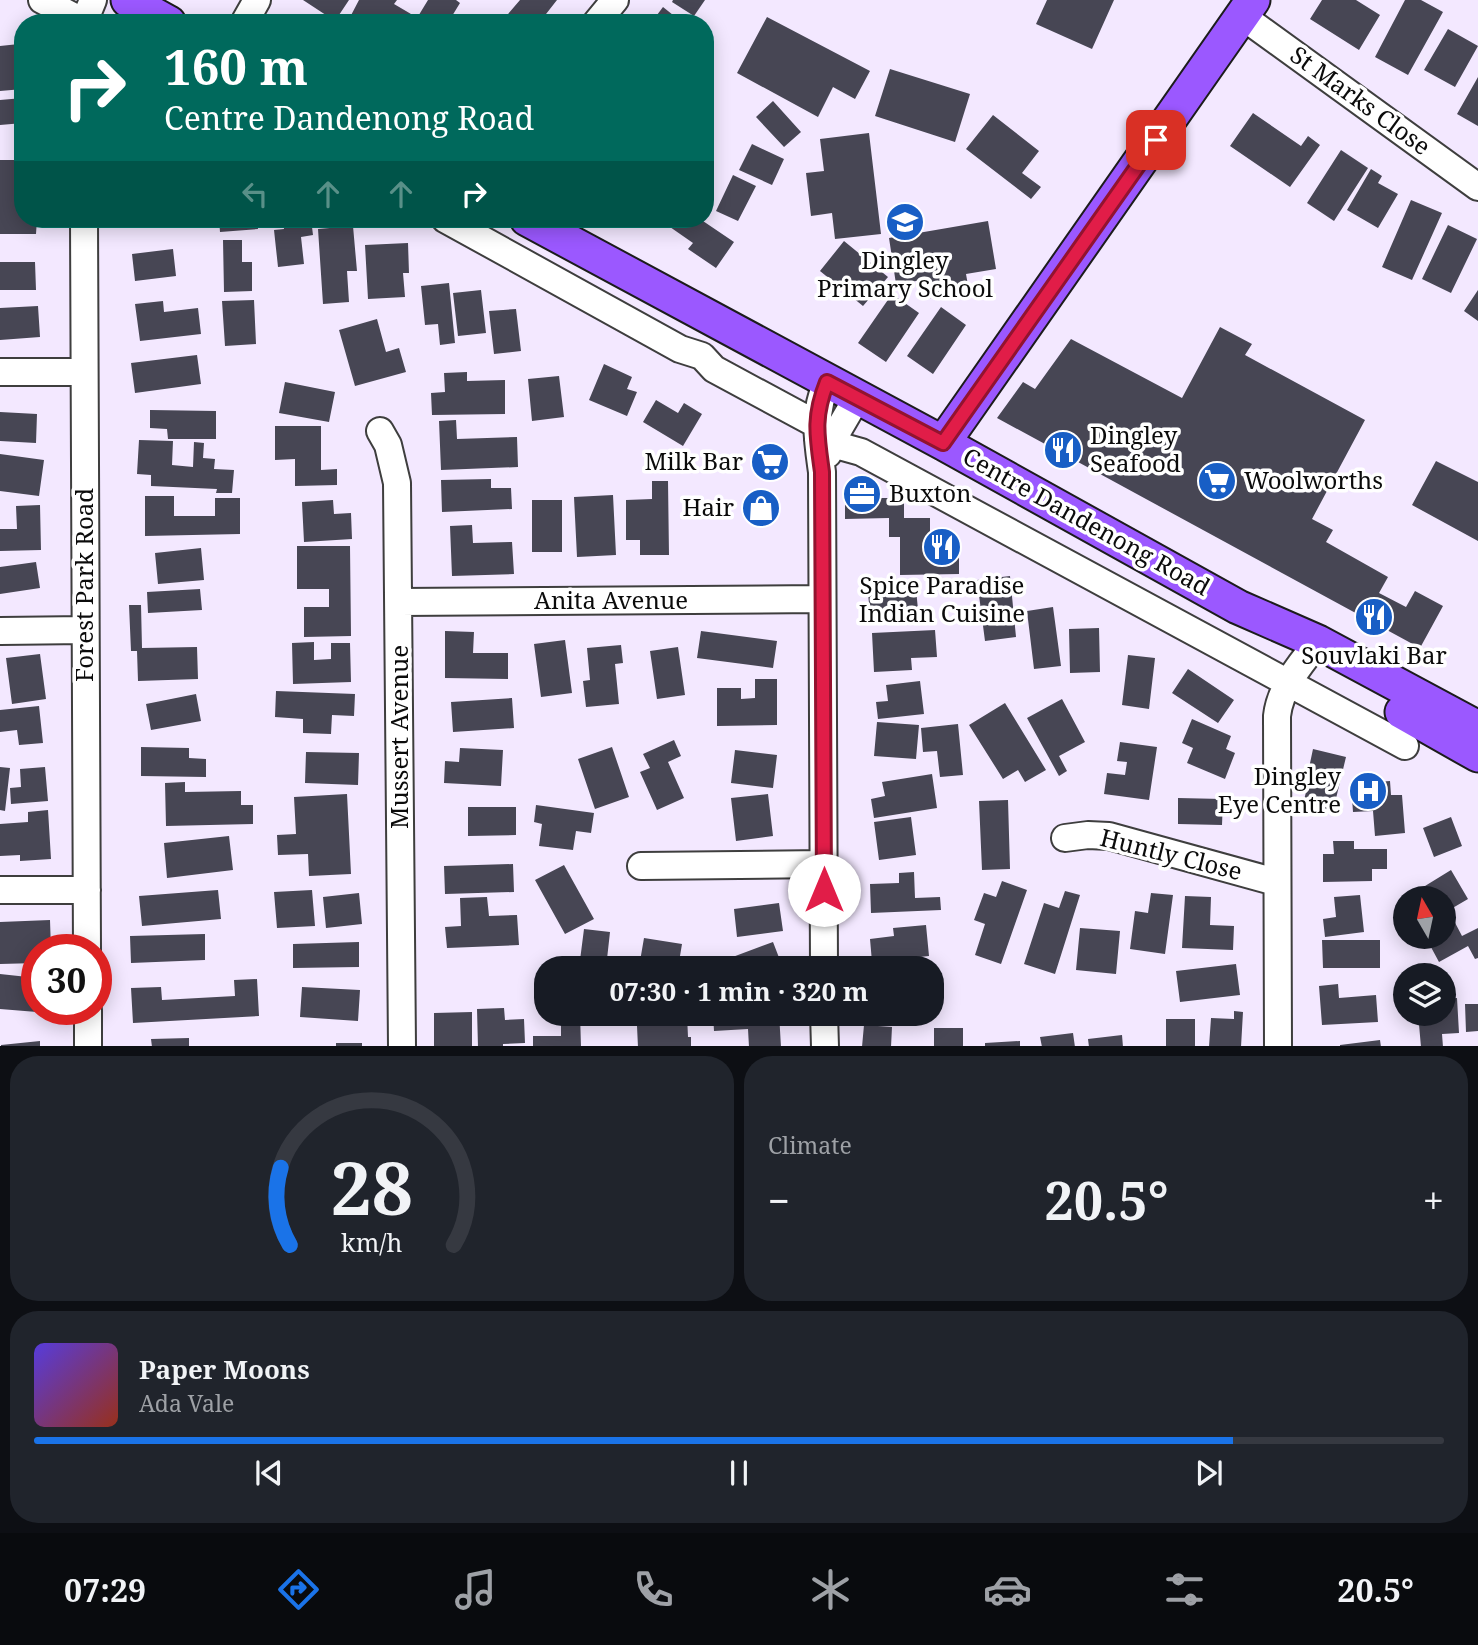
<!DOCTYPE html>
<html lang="en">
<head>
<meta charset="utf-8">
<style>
  :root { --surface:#171b24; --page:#20242c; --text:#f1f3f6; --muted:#9ea1a6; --line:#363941; --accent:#1a73e8 }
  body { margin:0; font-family:"Noto Serif",serif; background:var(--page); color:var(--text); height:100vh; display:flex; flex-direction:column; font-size:26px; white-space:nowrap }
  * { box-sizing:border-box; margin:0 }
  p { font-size:23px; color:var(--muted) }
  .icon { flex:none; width:38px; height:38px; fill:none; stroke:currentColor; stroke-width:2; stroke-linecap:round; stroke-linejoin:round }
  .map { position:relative; height:1046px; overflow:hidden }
  .drawer { display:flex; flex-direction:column; gap:10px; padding:10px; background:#0d0f14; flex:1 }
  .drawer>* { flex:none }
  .banner { position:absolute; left:14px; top:14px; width:700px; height:214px; border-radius:28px; box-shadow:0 4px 18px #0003; background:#00695c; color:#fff; overflow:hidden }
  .needle { width:46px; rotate:351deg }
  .controls { position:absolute; left:1393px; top:886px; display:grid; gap:14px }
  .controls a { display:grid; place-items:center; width:63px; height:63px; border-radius:50%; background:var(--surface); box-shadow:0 4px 18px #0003; font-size:35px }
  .speed { position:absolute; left:21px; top:934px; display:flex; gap:14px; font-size:35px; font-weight:700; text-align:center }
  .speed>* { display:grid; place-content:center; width:91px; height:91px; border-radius:50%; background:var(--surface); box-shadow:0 4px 18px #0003; line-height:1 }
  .speed .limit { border:10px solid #d22; background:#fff; color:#111 }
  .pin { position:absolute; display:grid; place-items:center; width:60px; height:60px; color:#fff; margin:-30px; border-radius:14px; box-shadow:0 4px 10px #0006 }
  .me { position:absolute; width:77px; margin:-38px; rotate:0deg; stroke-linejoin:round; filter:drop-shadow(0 0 5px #0008) }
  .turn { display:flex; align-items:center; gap:24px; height:147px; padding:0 35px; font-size:32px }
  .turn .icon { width:91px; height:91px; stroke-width:2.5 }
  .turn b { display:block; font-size:49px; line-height:60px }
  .lanes { display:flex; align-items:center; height:66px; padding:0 35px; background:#0003; justify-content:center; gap:35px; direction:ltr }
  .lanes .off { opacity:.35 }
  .big { font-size:52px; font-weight:700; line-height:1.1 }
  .drawer .tile { flex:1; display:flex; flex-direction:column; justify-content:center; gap:10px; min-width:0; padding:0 24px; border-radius:28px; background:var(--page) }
  .drawer .dial { align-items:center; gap:0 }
  .dial svg { height:182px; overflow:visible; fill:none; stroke:var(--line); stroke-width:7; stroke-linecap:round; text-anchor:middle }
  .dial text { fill:var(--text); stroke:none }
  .song { display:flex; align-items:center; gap:21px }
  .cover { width:84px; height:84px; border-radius:10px; background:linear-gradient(135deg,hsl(250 70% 55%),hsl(10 70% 35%)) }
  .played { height:7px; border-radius:4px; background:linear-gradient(90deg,var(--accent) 85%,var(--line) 85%) }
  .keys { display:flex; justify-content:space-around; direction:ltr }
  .heat { display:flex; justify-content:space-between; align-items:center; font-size:38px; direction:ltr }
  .drawer .tiles { flex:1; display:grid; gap:10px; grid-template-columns:1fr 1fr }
  .tile:last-child { grid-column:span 2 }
  .trip { position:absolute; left:534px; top:956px; width:410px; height:70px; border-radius:28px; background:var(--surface); box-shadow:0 4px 18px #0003; font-weight:700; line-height:70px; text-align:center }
  .menu { display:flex; height:112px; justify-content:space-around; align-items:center; background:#090b0e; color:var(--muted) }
  .menu .icon { width:49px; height:49px }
  .menu .active { color:var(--accent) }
  .menu b { font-size:32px; color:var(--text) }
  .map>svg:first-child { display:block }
</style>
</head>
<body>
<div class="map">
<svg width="1478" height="1047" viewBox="0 0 1478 1047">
  <rect width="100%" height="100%" fill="#f3e8ff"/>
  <path fill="#474654" d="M303,0H349L335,21Z
    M359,0H397L394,4L411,14L405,23H347Z
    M428,0H456L460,3L449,21L452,23H414Z
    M520,0H557L539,23H506L503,20Z
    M673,0H705L694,16L672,2Z
    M1047,0H1114L1092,49L1036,24Z
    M1322,0H1356L1380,15L1359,50L1310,19Z
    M1405,0H1421L1443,12L1408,75L1375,57Z
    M663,7L683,23H651Z
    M767,17L870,71L855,99L833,87L818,117L737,73Z
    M1448,29L1478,46L1455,87L1424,70Z
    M19,44L20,55H23V89L0,91V46Z
    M890,69L970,94L955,142L875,116Z
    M1478,77V126L1457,114Z
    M23,98V123L0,125V100Z
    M773,101L801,132L784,147L756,117Z
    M1253,113L1301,146L1308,136L1320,145L1290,187L1230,146Z
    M993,115L1039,151L1022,173L1041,187L1031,199L966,149Z
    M869,133L881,234L835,239L832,213L811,216L806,173L824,171L820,139Z
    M752,144L784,159L772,185L739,170Z
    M1341,150L1368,168L1334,221L1307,203Z
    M0,160H23V219H37L36,234H0Z
    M1371,169L1382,176L1378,183L1398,194L1378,228L1347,210Z
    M733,175L756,186L738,221L716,211Z
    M1411,200L1442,213L1412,280L1382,267Z
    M127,219H159V222L128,225Z
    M219,219H257L258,229L220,232Z
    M283,219H311L313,235L301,237L304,264L278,267L274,230L284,229Z
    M675,219H700L734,242L716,268L688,249L693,243L670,227Z
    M988,221L996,269L966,274L969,291L926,299L923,280L896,284L889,238Z
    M1448,225L1477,239L1451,293L1422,279Z
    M353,226L357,271H347L349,302L323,304L318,229Z
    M223,240H242V262H252V291L224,292Z
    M844,241L888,277L863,306L820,271Z
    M408,243L409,273H403L405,297L368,299L365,245Z
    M173,249L176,276L135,281L132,254Z
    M0,262H35L36,290H0Z
    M449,283L455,343L440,345L438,324L425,325L421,286Z
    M481,290L486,333L458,336L453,293Z
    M1478,290V321L1464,311Z
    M892,294L919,313L886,362L858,343Z
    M254,300L256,344L225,346L222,301Z
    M163,301L164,312L198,308L201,334L140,341L135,304Z
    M38,306L40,337L0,340V308Z
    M941,307L966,325L933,374L907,356Z
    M516,309L521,351L494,354L489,311Z
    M377,319L386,352L399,348L406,372L355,386L339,330Z
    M1220,327L1252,344L1245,355L1365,420L1312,519L1333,530L1326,542L1388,577L1379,593L1406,607L1415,591L1443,606L1420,648L997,418L1023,382L1035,389L1071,339L1182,398Z
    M197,355L201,384L135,393L131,363Z
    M604,364L632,377L627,389L637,392L627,416L589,400Z
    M467,372V381L505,380V414L432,415L431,393L445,392L444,373Z
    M559,376L564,417L532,421L528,379Z
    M285,382L335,392L329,422L279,413Z
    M656,400L678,413L684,403L702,414L683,446L643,422Z
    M150,410L216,411V439H168L167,429L150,428Z
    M0,412L37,414L36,443L0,441Z
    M456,420L457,439L517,437L518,467L441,470L439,421Z
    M275,426H321V470L337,469V485L295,486V459L275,460Z
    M139,440L173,441L172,465L193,467L194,442L204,443L203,458L215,459L214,469L234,470L232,493H216L217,489L151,486V475L137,474Z
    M0,454L44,460L39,496L0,491Z
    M1436,461L1478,482V541L1412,505Z
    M491,479V488H511L512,509L442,512L441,480Z
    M652,481H668L669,555H640V540H626V500L652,499Z
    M845,484H879V498H904V518H930V538H959V574L900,575V537H889V518L845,519Z
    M613,495L616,555L577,557L574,497Z
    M145,496H174V516H215V498H240V534L145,536Z
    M333,500L334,514L351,513L352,539L304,542L302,502Z
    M532,500H562V552H532Z
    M40,505L41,550L0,551V529H17L16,506Z
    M472,525L473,543L512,542L514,574L452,576L450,526Z
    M297,546H350L351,636L304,637V607H329V589H297Z
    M201,548L204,580L158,584L155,553Z
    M36,562L40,588L0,594V567Z
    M1010,576L1016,637L985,641L977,580Z
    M200,589L202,610L148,613L147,592Z
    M916,589L919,620L871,624L868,593Z
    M129,605H141L142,648L197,647L198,679L138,681L137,651H131Z
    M1053,607L1061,666L1034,669L1027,611Z
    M1099,628L1100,672L1070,673L1069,629Z
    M935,630L937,657L911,658L912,670L874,672L872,633Z
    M445,631L474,632L473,653H508V679L445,678Z
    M701,631L777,641L773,668L697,658Z
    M565,640L572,693L541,697L534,644Z
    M314,642V660L331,659V643H350L351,682L293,684L292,643Z
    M621,645L623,663L615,664L619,704L586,707L583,681L590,680L587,648Z
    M678,647L685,695L657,699L650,651Z
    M40,654L46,699L12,704L6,658Z
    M1128,655L1155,658L1149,709L1122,705Z
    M1188,669L1234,700L1218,723L1172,693Z
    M755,679H777V725L717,726V688H741V699L755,698Z
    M920,681L924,714L878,719L876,702L888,701L886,685Z
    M276,691L355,694L354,716L332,715L331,734L303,733V719L275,717Z
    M196,694L201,721L151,730L146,704Z
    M512,698L514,728L453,732L451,702Z
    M1062,699L1085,742L1059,756L1067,771L1059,776L1027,718Z
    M1005,703L1046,770L1025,782L1018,770L1003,779L969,725Z
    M39,706L43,743L19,745L17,730L0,732V710Z
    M1192,719L1231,736L1226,749L1235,753L1225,779L1187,763L1193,748L1182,743Z
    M877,722L919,725L916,759L874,756Z
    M958,724L963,775L940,777L937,751L923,752L921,728Z
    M674,740L681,756L668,762L684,798L657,810L640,772L650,768L643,754Z
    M1120,742L1157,747L1149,800L1104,794L1107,773L1125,775L1127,762L1117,761Z
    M141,747L189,748V758L206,759V777L141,776Z
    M612,747L629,797L595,809L578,759Z
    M460,748L503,750L501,786L444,783L445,761L459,762Z
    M1313,749L1346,757L1333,811L1303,804L1312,768H1309Z
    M735,750L777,755L773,788L731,783Z
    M306,752L359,753L358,785L305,783Z
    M0,767L10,768L5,811L0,810Z
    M45,767L48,801L11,804L10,788L21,787L20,769Z
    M932,774L937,808L874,818L871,799L885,796L882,782Z
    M1390,781L1391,795H1402L1405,833L1375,836L1373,811L1353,812L1351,784Z
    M185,782V792L241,791V805H253V824L166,826L165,783Z
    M347,794L351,874L309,876L308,854L278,855L277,835L296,834L294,797Z
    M768,794L773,836L736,841L731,798Z
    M1178,798L1223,799L1222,825L1178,824Z
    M1008,800L1010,869L982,870L979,801Z
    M536,805L594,813L591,833L576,831L573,850L539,846L542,824L534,822Z
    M468,807H516V835L468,836Z
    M48,810L51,859L20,861V855L0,856V824L28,822V812Z
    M911,817L916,855L879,860L874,822Z
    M1451,817L1462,846L1434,857L1423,828Z
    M229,836L233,870L167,878L164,843Z
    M1333,841H1354V849H1387V869H1372V881L1323,882V854H1334Z
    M513,864L514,892L445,894L444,866Z
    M564,865L594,919L565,934L535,880Z
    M1451,870L1468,899L1444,913V898H1432L1425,886Z
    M914,872L915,898L940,897L941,910L871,913L870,884L899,883V873Z
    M1002,881L1027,890L1001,964L975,955L985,924L974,920L984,893L996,897Z
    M218,890L221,919L142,926L139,896Z
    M312,890L315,926L277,928L274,892Z
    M1065,891L1080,895L1055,974L1024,964L1044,903L1059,908Z
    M359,893L362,924L326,928L323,897Z
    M1151,893L1173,895L1165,954L1130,949L1135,911L1148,913Z
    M1360,895L1364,932L1325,937L1323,919L1336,917L1334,897Z
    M1185,896L1211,897L1210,925L1234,926L1233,950L1182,948Z
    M487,897L489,916L517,915L519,945L447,948L445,927L461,926L460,898Z
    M779,903L783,931L737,937L734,909Z
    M1452,917L1462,936L1478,928V958L1475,959L1468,946L1439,962L1425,936H1444V921Z
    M50,920L51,950H37V963L0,964V922Z
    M926,925L929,956L872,962L870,939L894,936L893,928Z
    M1080,928L1120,931L1116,974L1076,970Z
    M584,929L610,932L606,968H579Z
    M205,934V960L131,963L130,936Z
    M644,938L682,944L678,968L639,967Z
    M1322,940H1380V968H1323Z
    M359,942V967L293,968V944Z
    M773,942L783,968H725L722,961Z
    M1236,964L1240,995L1180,1002L1176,971Z
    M0,974L37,978V1012L0,1009Z
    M257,979L259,1016L133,1023L131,988L161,987L162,1000L235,996L234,980Z
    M1338,984L1339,998L1376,995L1378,1022L1322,1025L1319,986Z
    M302,987L360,990L358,1021L300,1017Z
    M1457,998L1459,1033L1442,1034L1443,1047H1421L1418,1013H1444V999Z
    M1465,1004H1478V1031L1466,1032Z
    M504,1008L505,1020L524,1019L525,1043L503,1044V1047H478L477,1009Z
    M1234,1011L1243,1012L1241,1047H1209L1211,1018L1234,1019Z
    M472,1012V1047H434V1013Z
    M561,1013H580L581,1047H533V1036H561Z
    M713,1013H779L781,1047H749L748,1029L714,1031Z
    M687,1015L688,1037H691V1047H638L637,1026L663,1025V1016Z
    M1166,1019H1195V1047H1166Z
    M864,1025L892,1027L891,1047H862Z
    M934,1028H963V1047H934Z
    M1073,1033L1075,1047H1042L1040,1037Z
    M1122,1035L1123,1047H1089L1088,1039Z
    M189,1038V1047H152L151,1039Z
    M1380,1040L1381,1047H1340V1045Z
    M40,1041V1047H1V1045Z
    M1020,1041V1047H985V1043Z
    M336,1043H362V1047H336Z"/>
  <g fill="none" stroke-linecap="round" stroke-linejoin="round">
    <defs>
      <path id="minor" d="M42,0L84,22L93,0
        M1242,16L1478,187
        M244,23L257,0
        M596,23L615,0
        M84,219L87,950
        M445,219L680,349L702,356L714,369L829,431
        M0,372H84
        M380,431L388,445L397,483L402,1047
        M818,440L861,452L1405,746
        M828,454L836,434L857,398
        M400,602L822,599
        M0,631L85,630
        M1065,838L1088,835L1109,836L1276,882
        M641,866L824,864
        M0,890H87
        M824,968L822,472C817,436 813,416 827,381
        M88,1010V1047
        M824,1013L825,1047
        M1278,1047L1277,716C1280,688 1301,663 1318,642"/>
      <path id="major" d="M128,0L169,23
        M527,219L943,443L1238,607L1318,642L1478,728
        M943,443L1253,0
        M1402,712L1478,755"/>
    </defs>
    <use href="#minor" stroke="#3e3e3e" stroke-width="30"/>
    <use href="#major" stroke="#1c1c1c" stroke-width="37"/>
    <use href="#minor" stroke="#fff" stroke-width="26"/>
    <use href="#major" stroke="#9b58ff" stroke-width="33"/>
  </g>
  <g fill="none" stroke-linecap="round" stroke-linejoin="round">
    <defs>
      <path id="route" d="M824,890L822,472C817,436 813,417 827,382L943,443L1156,140"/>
    </defs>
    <use href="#route" stroke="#92132f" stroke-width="18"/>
    <use href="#route" stroke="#e11d48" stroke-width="12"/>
  </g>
  <defs>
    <symbol id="school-disc" viewBox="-11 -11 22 22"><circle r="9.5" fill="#185ec5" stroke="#fff"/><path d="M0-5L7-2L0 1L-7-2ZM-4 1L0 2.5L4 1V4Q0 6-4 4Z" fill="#fff"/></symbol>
    <symbol id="restaurant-disc" viewBox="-11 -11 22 22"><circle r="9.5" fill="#185ec5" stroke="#fff"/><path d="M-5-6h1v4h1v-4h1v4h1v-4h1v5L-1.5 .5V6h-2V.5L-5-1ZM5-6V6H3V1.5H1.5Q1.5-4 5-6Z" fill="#fff"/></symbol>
    <symbol id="supermarket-disc" viewBox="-11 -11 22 22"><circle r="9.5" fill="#185ec5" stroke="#fff"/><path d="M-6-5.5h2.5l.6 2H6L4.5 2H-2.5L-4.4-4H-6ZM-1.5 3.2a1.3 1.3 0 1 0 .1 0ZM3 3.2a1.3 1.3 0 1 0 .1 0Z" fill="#fff"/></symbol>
    <symbol id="office-disc" viewBox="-11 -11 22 22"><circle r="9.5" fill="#185ec5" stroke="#fff"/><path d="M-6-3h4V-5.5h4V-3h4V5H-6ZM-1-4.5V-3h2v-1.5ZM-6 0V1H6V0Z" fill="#fff"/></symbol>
    <symbol id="shop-disc" viewBox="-11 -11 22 22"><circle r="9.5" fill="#185ec5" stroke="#fff"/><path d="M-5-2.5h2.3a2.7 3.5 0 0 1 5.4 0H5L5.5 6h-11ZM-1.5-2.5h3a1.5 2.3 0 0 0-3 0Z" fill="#fff"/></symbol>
    <symbol id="hospital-disc" viewBox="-11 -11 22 22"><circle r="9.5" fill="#185ec5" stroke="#fff"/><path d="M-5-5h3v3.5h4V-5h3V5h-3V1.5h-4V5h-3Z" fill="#fff"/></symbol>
  </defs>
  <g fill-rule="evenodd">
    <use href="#school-disc" x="883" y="200" width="44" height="44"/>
    <use href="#restaurant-disc" x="1041" y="428" width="44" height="44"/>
    <use href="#supermarket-disc" x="748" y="440" width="44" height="44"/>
    <use href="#supermarket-disc" x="1195" y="459" width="44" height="44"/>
    <use href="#office-disc" x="840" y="472" width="44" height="44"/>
    <use href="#shop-disc" x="739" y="486" width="44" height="44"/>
    <use href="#restaurant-disc" x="920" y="525" width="44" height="44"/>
    <use href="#restaurant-disc" x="1352" y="595" width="44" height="44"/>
    <use href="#hospital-disc" x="1346" y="769" width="44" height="44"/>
  </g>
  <g text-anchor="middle" stroke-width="7" stroke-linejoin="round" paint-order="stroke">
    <g font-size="24" fill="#0b0b0b" stroke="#fff">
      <text transform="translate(1360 101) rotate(36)" y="8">St Marks Close</text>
      <text transform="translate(1086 522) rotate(29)" y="8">Centre Dandenong Road</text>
      <text transform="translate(85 585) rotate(-90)" y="8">Forest Park Road</text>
      <text x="611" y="609">Anita Avenue</text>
      <text transform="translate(400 737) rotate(-90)" y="8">Mussert Avenue</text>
      <text transform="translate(1171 855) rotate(14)" y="8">Huntly Close</text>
    </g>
    <g font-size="24" fill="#0b0b0b" stroke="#fff">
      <text x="905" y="269">Dingley<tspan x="905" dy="28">Primary School</tspan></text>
      <text x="1090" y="444" text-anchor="start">Dingley<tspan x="1090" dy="28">Seafood</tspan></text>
      <text x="743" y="470" text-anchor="end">Milk Bar</text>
      <text x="1244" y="489" text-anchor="start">Woolworths</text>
      <text x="889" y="502" text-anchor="start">Buxton</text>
      <text x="734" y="516" text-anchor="end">Hair</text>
      <text x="942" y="594">Spice Paradise<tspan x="942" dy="28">Indian Cuisine</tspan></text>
      <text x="1374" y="664">Souvlaki Bar</text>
      <text x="1341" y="785" text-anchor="end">Dingley<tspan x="1341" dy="28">Eye Centre</tspan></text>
    </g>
  </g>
</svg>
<div class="controls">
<a><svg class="needle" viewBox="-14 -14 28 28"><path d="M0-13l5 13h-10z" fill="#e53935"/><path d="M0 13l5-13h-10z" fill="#9ea1a6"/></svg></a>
<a><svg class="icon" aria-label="layers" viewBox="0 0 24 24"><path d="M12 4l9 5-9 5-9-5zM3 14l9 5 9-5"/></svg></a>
</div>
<div class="speed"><div class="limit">30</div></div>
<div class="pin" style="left:1156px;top:140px;background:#d93025"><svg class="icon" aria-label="arrive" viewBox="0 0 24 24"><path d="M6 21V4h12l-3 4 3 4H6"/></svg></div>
<svg class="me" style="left:824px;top:890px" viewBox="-20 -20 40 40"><circle r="19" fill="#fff"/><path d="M0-13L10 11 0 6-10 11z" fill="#e11d48"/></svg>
<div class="trip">07:30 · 1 min · 320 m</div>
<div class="banner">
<div class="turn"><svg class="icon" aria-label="right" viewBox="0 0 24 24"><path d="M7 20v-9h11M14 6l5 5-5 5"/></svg><div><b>160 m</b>Centre Dandenong Road</div></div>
<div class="lanes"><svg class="icon off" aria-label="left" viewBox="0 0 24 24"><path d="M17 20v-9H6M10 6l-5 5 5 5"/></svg><svg class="icon off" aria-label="ahead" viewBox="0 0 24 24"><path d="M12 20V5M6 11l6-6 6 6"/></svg><svg class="icon off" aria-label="ahead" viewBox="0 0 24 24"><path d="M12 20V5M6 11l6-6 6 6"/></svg><svg class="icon" aria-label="right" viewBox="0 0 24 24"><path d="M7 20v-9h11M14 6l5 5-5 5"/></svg></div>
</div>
</div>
<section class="drawer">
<div class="tiles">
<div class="tile dial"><svg viewBox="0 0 100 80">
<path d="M14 69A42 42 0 1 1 86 69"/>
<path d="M14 69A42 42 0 0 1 10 35" stroke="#1a73e8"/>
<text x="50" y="56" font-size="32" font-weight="700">28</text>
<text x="50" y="72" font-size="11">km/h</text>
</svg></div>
<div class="tile"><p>Climate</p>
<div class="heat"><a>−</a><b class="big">20.5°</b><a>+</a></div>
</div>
<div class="tile">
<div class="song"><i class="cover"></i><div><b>Paper Moons</b><p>Ada Vale</p></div></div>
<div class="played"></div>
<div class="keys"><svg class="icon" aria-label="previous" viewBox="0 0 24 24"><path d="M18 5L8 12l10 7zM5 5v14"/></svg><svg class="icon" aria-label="pause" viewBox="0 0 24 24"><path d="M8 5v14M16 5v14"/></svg><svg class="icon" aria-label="next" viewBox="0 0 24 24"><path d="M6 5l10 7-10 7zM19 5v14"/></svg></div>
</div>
</div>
</section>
<nav class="menu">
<b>07:29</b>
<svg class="icon active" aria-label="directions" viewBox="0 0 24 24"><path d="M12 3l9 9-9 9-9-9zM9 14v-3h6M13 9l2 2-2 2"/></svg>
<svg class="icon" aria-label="music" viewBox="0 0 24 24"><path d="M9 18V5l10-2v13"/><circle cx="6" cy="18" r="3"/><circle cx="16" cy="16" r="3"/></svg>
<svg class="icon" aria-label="phone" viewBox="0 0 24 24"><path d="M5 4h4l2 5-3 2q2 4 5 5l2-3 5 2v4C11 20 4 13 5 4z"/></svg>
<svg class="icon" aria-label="climate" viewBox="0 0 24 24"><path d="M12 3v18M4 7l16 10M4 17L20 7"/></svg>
<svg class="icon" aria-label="car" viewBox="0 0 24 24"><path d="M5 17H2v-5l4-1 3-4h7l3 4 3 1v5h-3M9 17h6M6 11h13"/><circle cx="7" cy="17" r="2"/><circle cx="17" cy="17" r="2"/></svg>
<svg class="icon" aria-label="filters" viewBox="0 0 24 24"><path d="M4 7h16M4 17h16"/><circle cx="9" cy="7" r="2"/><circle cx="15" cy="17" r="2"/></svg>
<b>20.5°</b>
</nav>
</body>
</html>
